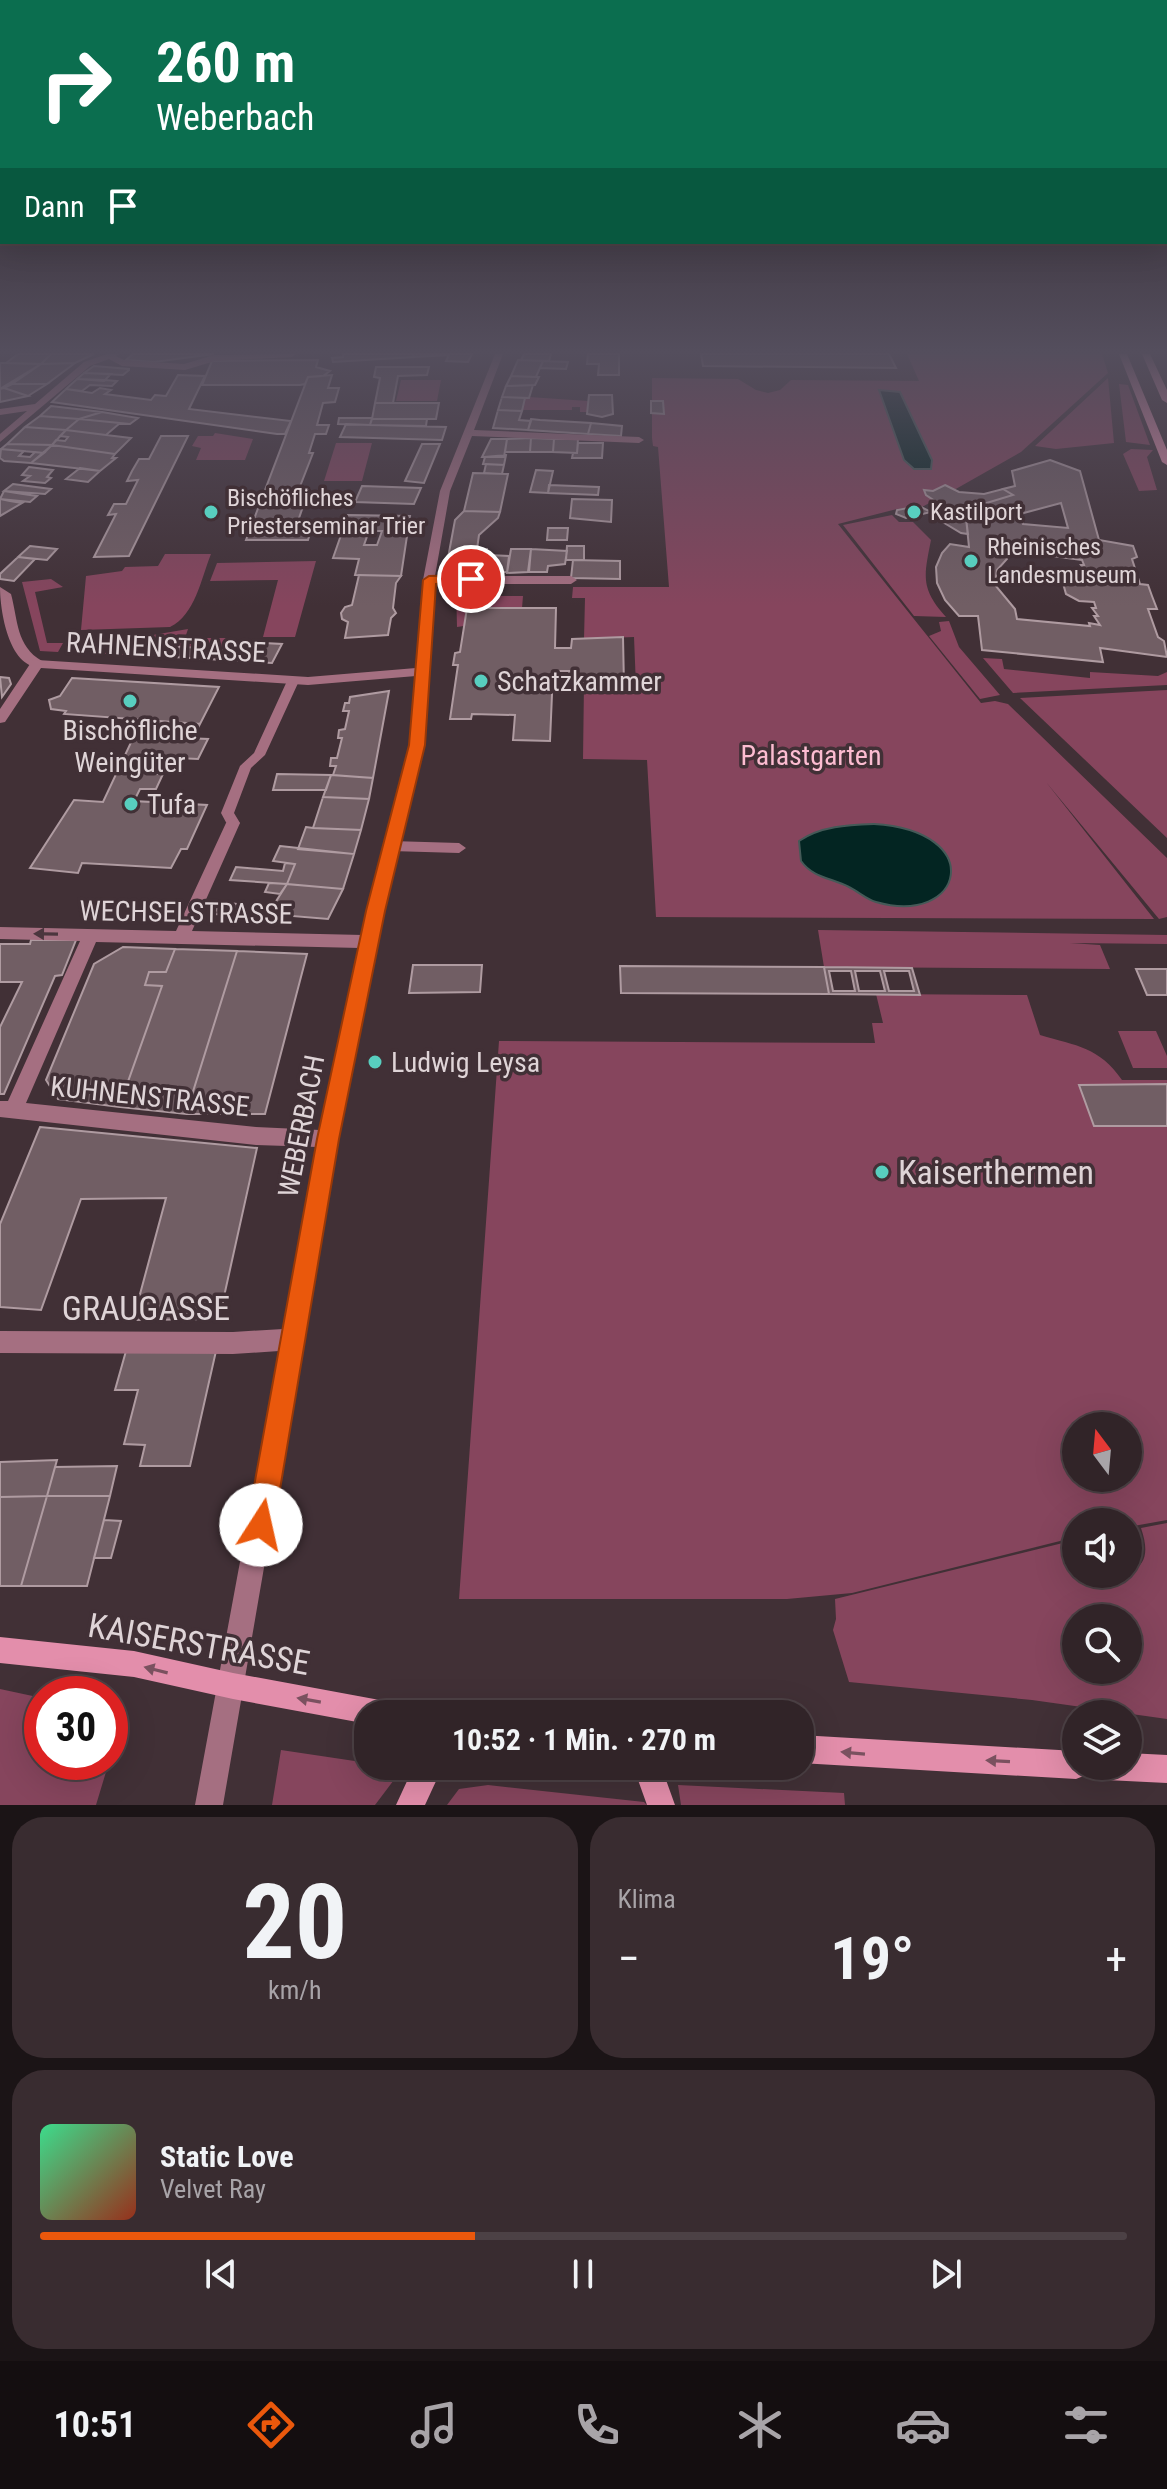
<!DOCTYPE html>
<html lang="de">
<head>
<meta charset="utf-8">
<style>
  :root { --surface:#312428; --page:#392c30; --text:#f1f3f6; --muted:#a8a4a8; --line:#4c4145; --accent:#ea580c }
  body { margin:0; font-family:"Roboto Condensed",sans-serif; background:var(--page); color:var(--text); height:100vh; display:flex; flex-direction:column; font-size:30px; white-space:nowrap }
  * { box-sizing:border-box; margin:0 }
  p { font-size:26px; color:var(--muted) }
  .icon { flex:none; width:44px; height:44px; fill:none; stroke:currentColor; stroke-width:2; stroke-linecap:round; stroke-linejoin:round }
  .map { position:relative; height:1805px; overflow:hidden }
  .side { display:flex; flex-direction:column; gap:12px; padding:12px; background:#1b1416; flex:1 }
  .side>* { flex:none }
  .top-card { position:absolute; left:0px; top:0px; width:1168px; height:244px; box-shadow:0 8px 32px #0002,0 0 0 2px var(--line); background:#0b6e4f; color:#fff; overflow:hidden }
  .needle { width:52px; rotate:344deg }
  .tools { position:absolute; left:1062px; top:1412px; display:grid; gap:16px }
  .tools a { display:grid; place-items:center; width:80px; height:80px; border-radius:50%; background:var(--surface); box-shadow:0 8px 32px #0002,0 0 0 2px var(--line); font-size:40px }
  .speed { position:absolute; left:24px; top:1676px; display:flex; gap:16px; font-size:40px; font-weight:700; text-align:center }
  .speed>* { display:grid; place-content:center; width:104px; height:104px; border-radius:50%; background:var(--surface); box-shadow:0 8px 32px #0002,0 0 0 2px var(--line); line-height:1 }
  .speed .limit { border:12px solid #d22; background:#fff; color:#111 }
  .pin { position:absolute; display:grid; place-items:center; width:68px; height:68px; color:#fff; margin:-34px; border:4px solid #fff; border-radius:50%; box-shadow:0 2px 8px #0007 }
  .me { position:absolute; width:88px; margin:-44px; rotate:10deg; stroke-linejoin:round; filter:drop-shadow(0 0 6px #0008) }
  .turn { display:flex; align-items:center; gap:28px; height:168px; padding:0 24px; font-size:36px }
  .turn .icon { width:104px; height:104px; stroke-width:2.5 }
  .turn b { display:block; font-size:56px; line-height:68px }
  .then { display:flex; align-items:center; height:76px; padding:0 24px; background:#0003; gap:16px; font-size:30px }
  .big { font-size:60px; font-weight:700; line-height:1.1 }
  .side .widget { flex:1; display:flex; flex-direction:column; justify-content:center; gap:12px; min-width:0; padding:0 28px; border-radius:32px; background:var(--page) }
  .side .dial { align-items:center; gap:0 }
  .dial b { font-size:104px; line-height:1 }
  .song { display:flex; align-items:center; gap:24px }
  .cover { width:96px; height:96px; border-radius:12px; background:linear-gradient(135deg,hsl(150 70% 55%),hsl(10 70% 35%)) }
  .played { height:8px; border-radius:4px; background:linear-gradient(90deg,var(--accent) 40%,var(--line) 40%) }
  .keys { display:flex; justify-content:space-around; direction:ltr }
  .heat { display:flex; justify-content:space-between; align-items:center; font-size:44px; direction:ltr }
  .side .tiles { flex:1; display:grid; gap:12px; grid-template-columns:1fr 1fr }
  .widget:last-child { grid-column:span 2 }
  .trip { position:absolute; left:354px; top:1700px; width:460px; height:80px; border-radius:32px; background:var(--surface); box-shadow:0 8px 32px #0002,0 0 0 2px var(--line); font-weight:700; line-height:80px; text-align:center }
  .dock { display:flex; height:128px; justify-content:space-around; align-items:center; background:#140e10; color:var(--muted) }
  .dock .icon { width:56px; height:56px }
  .dock .current { color:var(--accent) }
  .dock b { font-size:36px; color:var(--text) }
  .map>svg:first-child { display:block }
</style>
</head>
<body>
<div class="map">
<svg width="1167" height="1805" viewBox="0 0 1167 1805">
  <rect width="100%" height="100%" fill="#413036"/>
  <path fill="#86455d" fill-rule="evenodd" d="M907,354H1102L1108,373L1021,452L954,490L945,485L933,491L925,490L926,495L935,500L922,507L897,509L838,524L981,703L995,701L1008,704L1167,858V917L1159,919L1046,782L1154,919L656,917L647,760L583,759L584,683L636,687L634,637L584,639L585,598H572L573,587H669L658,447L653,446L652,438V378L738,379L756,390L768,393L780,390L791,380L919,381Z
    M1108,378L1114,443L1056,449L1035,446Z
    M401,380H441L437,401H396Z
    M1119,384L1128,385L1150,445L1126,442Z
    M529,397L588,401L587,412H580V407H572V410H522L525,398Z
    M215,433L253,439L245,460H196L201,448L192,446L198,436H213Z
    M336,443H372L362,481H324Z
    M1131,449L1153,450L1147,457L1157,490L1139,491L1123,454Z
    M892,515L899,522H913L931,540C924,576 920,588 946,617L914,616L843,525Z
    M165,554H211C201,579 195,615 170,627L81,630L86,576L122,571L125,567L158,566Z
    M316,561L295,637H263L278,580L210,581L217,563Z
    M51,579L63,587L35,592L47,643H63L58,652L40,651L22,582Z
    M470,585L469,596H523L522,608H467L464,626L457,627L456,586Z
    M949,621L959,647L1000,695L980,699L929,636L941,631L939,622Z
    M188,629L185,638H235L230,649L166,646L159,656L105,654L112,642Z
    M983,658L1002,659L1004,669L1090,678V672L1158,676L1167,672V685L1013,693Z
    M1167,690V838L1020,698Z
    M818,930L1167,935V944L1070,943L1100,945L1110,969L824,967Z
    M876,994L1027,995L1040,1035C1077,1046 1099,1047 1122,1080H1167V1520L1128,1527V1522H1076V1537L852,1593L787,1599H459L499,1041L875,1043L872,1023H883ZM1076,1426H1128V1478H1076Z
    M1118,1031H1156L1167,1056V1068H1133Z
    M1167,1523V1719L1032,1700L849,1682L833,1630L836,1619L835,1599L1071,1541L1076,1550V1574C1112,1574 1160,1583 1141,1528ZM1076,1618H1128V1670H1076Z
    M0,1689L42,1698V1762H109L96,1805H0Z
    M281,1750L368,1763V1766L403,1768L375,1805H272Z
    M488,1785L644,1802L647,1805H447L459,1789Z
    M678,1785L844,1793L845,1805H681Z"/>
  <path fill="#032522" stroke="#455a58" stroke-width="2" d="M879,390L900,392L932,460L931,469H914L904,460Z
    M874,824C988,831 964,927 876,902C866,899 859,892 849,887C832,878 813,878 801,861L799,841C821,826 848,825 874,824Z"/>
  <path fill="#715e64" stroke="#af9ba1" stroke-width="2" fill-rule="evenodd" d="M18,354H51L41,364L6,363Z
    M51,354H94L75,363L41,364Z
    M133,354H214L154,362L126,360Z
    M343,354H413L414,357L333,362L332,358L343,357Z
    M413,354H472L468,362L446,361L449,355L414,357Z
    M524,354H551L549,361L521,360Z
    M588,354H619V375H598L599,364H587Z
    M701,354H889L896,368L703,366Z
    M318,360L316,367L330,371L323,376L308,377L305,384L300,385H202L212,361Z
    M518,360L543,361L536,377L511,376Z
    M543,361L568,362L566,369L540,368Z
    M0,363H6L41,364L0,389Z
    M75,363L47,384H12L41,364Z
    M94,366L129,369V370L123,375L84,373Z
    M376,367H429L427,375L398,376L393,403H375L380,378L374,377Z
    M84,373L111,374L104,381L77,379Z
    M178,375L205,376L189,409L291,421L285,434H277L52,402L66,389L92,393L100,388L111,390L105,394L151,400L155,395L166,396Z
    M332,375L328,388H339L335,402L323,403L317,425H329L326,434H315L309,453H313L299,489H309L297,524L313,523L308,540H246L308,377Z
    M511,376L536,377H539L535,385L506,386Z
    M77,379L105,380L117,381L112,386L90,385L82,391L66,389Z
    M12,384H47L28,396L4,388Z
    M533,385L529,398L502,397L506,386Z
    M4,388L28,396L0,402V389Z
    M589,395H612L613,414L602,417L587,414Z
    M502,397L525,398L522,411L498,410Z
    M651,401H663L664,414L651,413Z
    M375,403H439L436,419H372Z
    M51,406L102,412L79,419L40,416Z
    M498,410L522,411L519,420L531,421L528,430L493,428Z
    M102,412L138,418L130,424L79,419Z
    M40,416L79,419L66,430L25,427Z
    M339,418H372L370,425L338,424Z
    M79,419L120,423L106,435L66,430Z
    M372,419H427L426,426L370,425Z
    M531,419L540,420L591,423L588,434L528,430Z
    M591,423L622,426L621,436L588,434Z
    M346,424L370,425L446,427L442,440L340,437Z
    M25,427L66,430L52,445L7,444Z
    M66,430L106,435L131,438L115,454L52,445L56,440L65,441L68,437L60,436Z
    M161,436H188L129,556L94,557L116,514L108,515L114,504H126L138,480L127,481L132,471L139,459H149Z
    M531,438L530,452H505L507,439Z
    M531,438L554,439L553,452H530Z
    M491,439H507L504,457H482Z
    M554,439H578L577,453L553,452Z
    M578,443H603L602,458H572L573,453H577Z
    M7,444L52,445L44,453L1,449Z
    M422,444H440L424,483L405,481Z
    M52,445L115,454L112,458H116L100,471L31,463Z
    M1,449L24,451L19,456L30,457L35,452L44,453L31,463L4,461L0,458Z
    M506,455L504,465L483,464L485,457Z
    M1050,460L1080,471L1099,540L1133,546L1137,557L1132,559L1140,584L1148,585L1152,596L1157,609H1148L1158,637L1164,641L1167,657L1100,648L1103,662L982,650L978,616H959L945,600L937,583L936,567L942,553L950,544L969,547L966,518L983,520L980,505L1013,495L1003,489L1015,486L1012,471ZM1061,503L1068,528L1023,524L1020,514ZM1006,550L1082,560L1084,565H1081L1086,572H1083L1088,580L1063,583L1066,594L1079,601L1094,602L1096,608H1092L1098,616H1094L1100,625L1089,623L1090,626L1017,619L1015,609L995,585L997,570L1007,559Z
    M486,464L504,465L502,474L484,473Z
    M29,467L53,470L47,477L51,478L45,483L23,481L30,476L22,475Z
    M80,468L100,471L88,482L66,479Z
    M536,470L553,471L548,493L530,492Z
    M473,473L508,474L500,512L464,511Z
    M13,484L51,489L45,494L4,491Z
    M549,485L599,487L598,495L548,493Z
    M945,485L959,492L984,494L1003,489L1013,495L980,505L983,520L966,518L968,534L961,533L936,518L944,515V507L926,495L924,490L933,491Z
    M362,486L421,488L414,504L355,502Z
    M4,491L23,494L37,496L30,502L0,499Z
    M0,499L10,501L22,503L0,516Z
    M572,499L612,500L611,522L570,518Z
    M919,506L931,512L906,518L896,514L897,510Z
    M464,511L500,512L498,518L479,535L477,549H487L488,555L485,572L482,574H466L448,558L455,520Z
    M348,515L410,516L401,576L355,575L359,559L333,558ZM369,531H382L377,545H364Z
    M548,528H568L567,540H547Z
    M30,546L57,549L47,560L18,557Z
    M567,546H584V560H566Z
    M511,549H531L528,572L507,573Z
    M531,549L567,551L565,564L548,566L547,572H529Z
    M488,555L509,556L507,572H485Z
    M18,557L35,559L14,581L0,579V574Z
    M573,560L620,561V579L571,578Z
    M359,575L401,576L396,583L393,608L396,613L391,618L388,635L345,638L348,622L342,619L341,613L345,607L352,605Z
    M467,608H556L555,648H571L572,639L623,637L624,686L569,682V671H553L550,741L513,740L515,715L472,714L471,719H450L458,665H453L455,653L460,652Z
    M246,642L282,644L272,663L159,656L165,646L242,650Z
    M0,677L9,678L11,684L2,697Z
    M72,678L219,687L200,724L64,714L66,711L51,709L49,700L60,696Z
    M389,691L373,778L333,775L336,766H330L331,758H337L342,738H338L339,730L345,729L349,711H343L345,703H349L350,697Z
    M156,721L200,724L193,738L148,737Z
    M134,736L208,739L198,759L155,757L147,774H163L156,789H140L134,801L207,805L187,849H181L171,868L82,863L78,873L30,868L74,800L103,802Z
    M277,774L331,775L326,790H273Z
    M331,775L373,778L369,799L323,797Z
    M323,797L369,799L361,830L313,828Z
    M306,827L313,828L361,830L354,854L298,849Z
    M280,846L354,854L343,889L287,884L295,864L273,861Z
    M285,863L295,864L287,884L230,880L236,867L283,871Z
    M269,883L287,884L280,894L265,892Z
    M287,884L343,889L328,919L268,914Z
    M220,902L238,904L233,915L214,914Z
    M31,940H76L62,975L55,976L4,1094H0V1027L22,982H0V944H30Z
    M123,947L175,949L166,972H149L145,985L162,986L119,1107L58,1099L46,1080L94,964Z
    M175,949L237,951L186,1114L119,1107L162,986L145,985L149,972H166Z
    M237,951L307,954L265,1114H186Z
    M413,965H482L480,992L409,993Z
    M620,966L824,967L829,994L621,993Z
    M824,967L912,968L920,995L829,994ZM829,971H851L855,991H833ZM855,971H880L885,991H859ZM884,971H909L914,991H889Z
    M1136,969H1167V995H1147Z
    M1167,1084V1126H1094L1079,1085Z
    M40,1127L257,1148L219,1319L133,1320L166,1198L81,1199L41,1310L0,1307V1224Z
    M126,1351H216L190,1466H140L145,1445L124,1444L138,1390H115Z
    M57,1460L47,1496L0,1497V1462Z
    M117,1466L110,1496H47L55,1467Z
    M47,1496L21,1586H0V1497Z
    M47,1496H110L87,1586H21Z
    M104,1520L121,1521L111,1558H94Z"/>
  <g fill="none" stroke-linecap="round" stroke-linejoin="round">
    <path fill="#a56f81" fill-rule="evenodd" d="M293,677L299,681L265,755L251,768L234,813L240,823L233,828L228,826L221,813L240,766L254,753L287,681Z
      M391,841L459,843L466,848L459,853L391,851L384,846Z"/>
    <path fill="#a56f81" fill-rule="evenodd" d="M107,354H119L116,356L124,360L184,364L214,355L296,354L292,357L215,361L185,370L122,366L109,359L90,366L0,442V434L27,411L0,415V409L35,404L84,362Z
      M0,587L11,594C18,620 16,646 42,661V667C9,670 0,611 0,587Z"/>
    <path fill="#a56f81" fill-rule="evenodd" d="M495,354H503L474,430L639,437L644,440L639,443L472,436L450,491L435,576H571L577,580L571,584H435L424,745L384,911L338,1139L223,1805H195L279,1351L233,1354L0,1353V1331L233,1332L283,1329L317,1147L256,1145L0,1117V1101H8L80,941L0,939V927L176,931L226,823L233,818L240,823L192,931L363,935L410,745L416,676L308,685L41,668L5,722L0,723V709L32,661L37,660L308,677L416,668L423,580L440,491ZM96,942L360,948L320,1130L256,1127L26,1103Z"/>
    <path fill="#e38eab" fill-rule="evenodd" d="M1119,354H1127L1167,450V465L1162,462Z
      M1142,354H1150L1167,390V403L1162,400Z
      M0,1637L134,1651L233,1673L385,1701L395,1704L398,1714H368V1724L233,1699L134,1677L0,1663Z
      M800,1735L1076,1751V1766H1089L1086,1775L1076,1779L800,1763Z
      M1128,1753L1167,1755V1783L1106,1780L1096,1776L1092,1766H1128Z
      M414,1766H443L425,1805H396Z
      M633,1766H661L675,1805H647Z"/>
  </g>
  <defs><path id="oneway-solid" d="M-6-.8H1V-3.2L6.5 0L1 3.2V.8H-6Z" transform="scale(2)"/></defs>
  <use fill="#4b363e" href="#oneway-solid" transform="translate(46 934) rotate(-179)"/>
  <g fill="#7a515f">
    <use href="#oneway-solid" transform="translate(156 1670) rotate(-166)"/>
    <use href="#oneway-solid" transform="translate(309 1700) rotate(-170)"/>
    <use href="#oneway-solid" transform="translate(853 1753) rotate(-175)"/>
    <use href="#oneway-solid" transform="translate(998 1761) rotate(-177)"/>
  </g>
  <linearGradient id="sky" x2="0" y2="1"><stop stop-color="#241a1e"/><stop offset="0.58" stop-color="#544e5d"/><stop offset="1" stop-color="#544e5d" stop-opacity="0"/></linearGradient>
  <rect width="1167" height="606" fill="url(#sky)"/>
  <path fill="#ea580c" stroke="#983908" stroke-width="2" d="M471,575L478,579L476,582L436,584L425,745L385,911L339,1139L274,1525L270,1535L261,1539L251,1535L247,1525L317,1139L366,911L409,745L423,580L429,576Z"/>
  <g fill="#58cebf" stroke="#413036" stroke-width="3">
    <circle cx="211" cy="512" r="8"/>
    <circle cx="914" cy="512" r="8"/>
    <circle cx="971" cy="561" r="8"/>
    <circle cx="481" cy="681" r="8"/>
    <circle cx="130" cy="701" r="8"/>
    <circle cx="131" cy="804" r="8"/>
    <circle cx="375" cy="1062" r="8"/>
    <circle cx="882" cy="1172" r="8"/>
  </g>
  <g text-anchor="middle" stroke-width="7" stroke-linejoin="round" paint-order="stroke">
    <g font-size="24" fill="#dfd4d7" stroke="#413036" text-anchor="start">
      <text x="227" y="506">Bischöfliches<tspan x="227" dy="28">Priesterseminar Trier</tspan></text>
      <text x="930" y="520">Kastilport</text>
      <text x="987" y="555">Rheinisches<tspan x="987" dy="28">Landesmuseum</tspan></text>
    </g>
    <g font-size="28" fill="#dfd4d7" stroke="#413036">
      <text transform="translate(166 647) rotate(3)" y="10">RAHNENSTRASSE</text>
      <text transform="translate(186 912) rotate(1)" y="10">WECHSELSTRASSE</text>
      <text transform="translate(150 1096) rotate(6)" y="10">KUHNENSTRASSE</text>
      <text transform="translate(301 1126) rotate(-79)" y="10">WEBERBACH</text>
    </g>
    <g font-size="28" fill="#dfd4d7" stroke="#413036" text-anchor="start">
      <text x="497" y="691">Schatzkammer</text>
      <text x="130" y="740" text-anchor="middle">Bischöfliche<tspan x="130" dy="32">Weingüter</tspan></text>
      <text x="147" y="814">Tufa</text>
      <text x="391" y="1072">Ludwig Leysa</text>
    </g>
    <g font-size="28" fill="#fcbcd1" stroke="#413036">
      <text x="811" y="765">Palastgarten</text>
    </g>
    <g font-size="34" fill="#dfd4d7" stroke="#413036" text-anchor="start">
      <text x="898" y="1184">Kaiserthermen</text>
    </g>
    <g font-size="34" fill="#dfd4d7" stroke="#413036">
      <text x="146" y="1320">GRAUGASSE</text>
      <text transform="translate(199 1644) rotate(10)" y="12">KAISERSTRASSE</text>
    </g>
  </g>
</svg>
<div class="tools">
<a><svg class="needle" viewBox="-14 -14 28 28"><path d="M0-13l5 13h-10z" fill="#e53935"/><path d="M0 13l5-13h-10z" fill="#a8a4a8"/></svg></a>
<a><svg class="icon" aria-label="sound" viewBox="0 0 24 24"><path d="M4 9h4l5-4v14l-5-4H4zM17 9q2 3 0 6"/></svg></a>
<a><svg class="icon" aria-label="search" viewBox="0 0 24 24"><circle cx="10" cy="10" r="6"/><path d="M15 15l6 6"/></svg></a>
<a><svg class="icon" aria-label="layers" viewBox="0 0 24 24"><path d="M12 4l9 5-9 5-9-5zM3 14l9 5 9-5"/></svg></a>
</div>
<div class="speed"><div class="limit">30</div></div>
<div class="pin" style="left:471px;top:579px;background:#d93025"><svg class="icon" aria-label="arrive" viewBox="0 0 24 24"><path d="M6 21V4h12l-3 4 3 4H6"/></svg></div>
<svg class="me" style="left:261px;top:1525px" viewBox="-20 -20 40 40"><circle r="19" fill="#fff"/><path d="M0-13L10 11 0 6-10 11z" fill="#ea580c"/></svg>
<div class="trip">10:52 · 1 Min. · 270 m</div>
<div class="top-card">
<div class="turn"><svg class="icon" aria-label="right" viewBox="0 0 24 24"><path d="M7 20v-9h11M14 6l5 5-5 5"/></svg><div><b>260 m</b>Weberbach</div></div>
<div class="then">Dann<svg class="icon" aria-label="arrive" viewBox="0 0 24 24"><path d="M6 21V4h12l-3 4 3 4H6"/></svg></div>
</div>
</div>
<section class="side">
<div class="tiles">
<div class="widget dial"><b>20</b><p>km/h</p></div>
<div class="widget"><p>Klima</p>
<div class="heat"><a>−</a><b class="big">19°</b><a>+</a></div>
</div>
<div class="widget">
<div class="song"><i class="cover"></i><div><b>Static Love</b><p>Velvet Ray</p></div></div>
<div class="played"></div>
<div class="keys"><svg class="icon" aria-label="previous" viewBox="0 0 24 24"><path d="M18 5L8 12l10 7zM5 5v14"/></svg><svg class="icon" aria-label="pause" viewBox="0 0 24 24"><path d="M8 5v14M16 5v14"/></svg><svg class="icon" aria-label="next" viewBox="0 0 24 24"><path d="M6 5l10 7-10 7zM19 5v14"/></svg></div>
</div>
</div>
</section>
<nav class="dock">
<b>10:51</b>
<svg class="icon current" aria-label="directions" viewBox="0 0 24 24"><path d="M12 3l9 9-9 9-9-9zM9 14v-3h6M13 9l2 2-2 2"/></svg>
<svg class="icon" aria-label="music" viewBox="0 0 24 24"><path d="M9 18V5l10-2v13"/><circle cx="6" cy="18" r="3"/><circle cx="16" cy="16" r="3"/></svg>
<svg class="icon" aria-label="phone" viewBox="0 0 24 24"><path d="M5 4h4l2 5-3 2q2 4 5 5l2-3 5 2v4C11 20 4 13 5 4z"/></svg>
<svg class="icon" aria-label="climate" viewBox="0 0 24 24"><path d="M12 3v18M4 7l16 10M4 17L20 7"/></svg>
<svg class="icon" aria-label="car" viewBox="0 0 24 24"><path d="M5 17H2v-5l4-1 3-4h7l3 4 3 1v5h-3M9 17h6M6 11h13"/><circle cx="7" cy="17" r="2"/><circle cx="17" cy="17" r="2"/></svg>
<svg class="icon" aria-label="filters" viewBox="0 0 24 24"><path d="M4 7h16M4 17h16"/><circle cx="9" cy="7" r="2"/><circle cx="15" cy="17" r="2"/></svg>
</nav>
</body>
</html>
